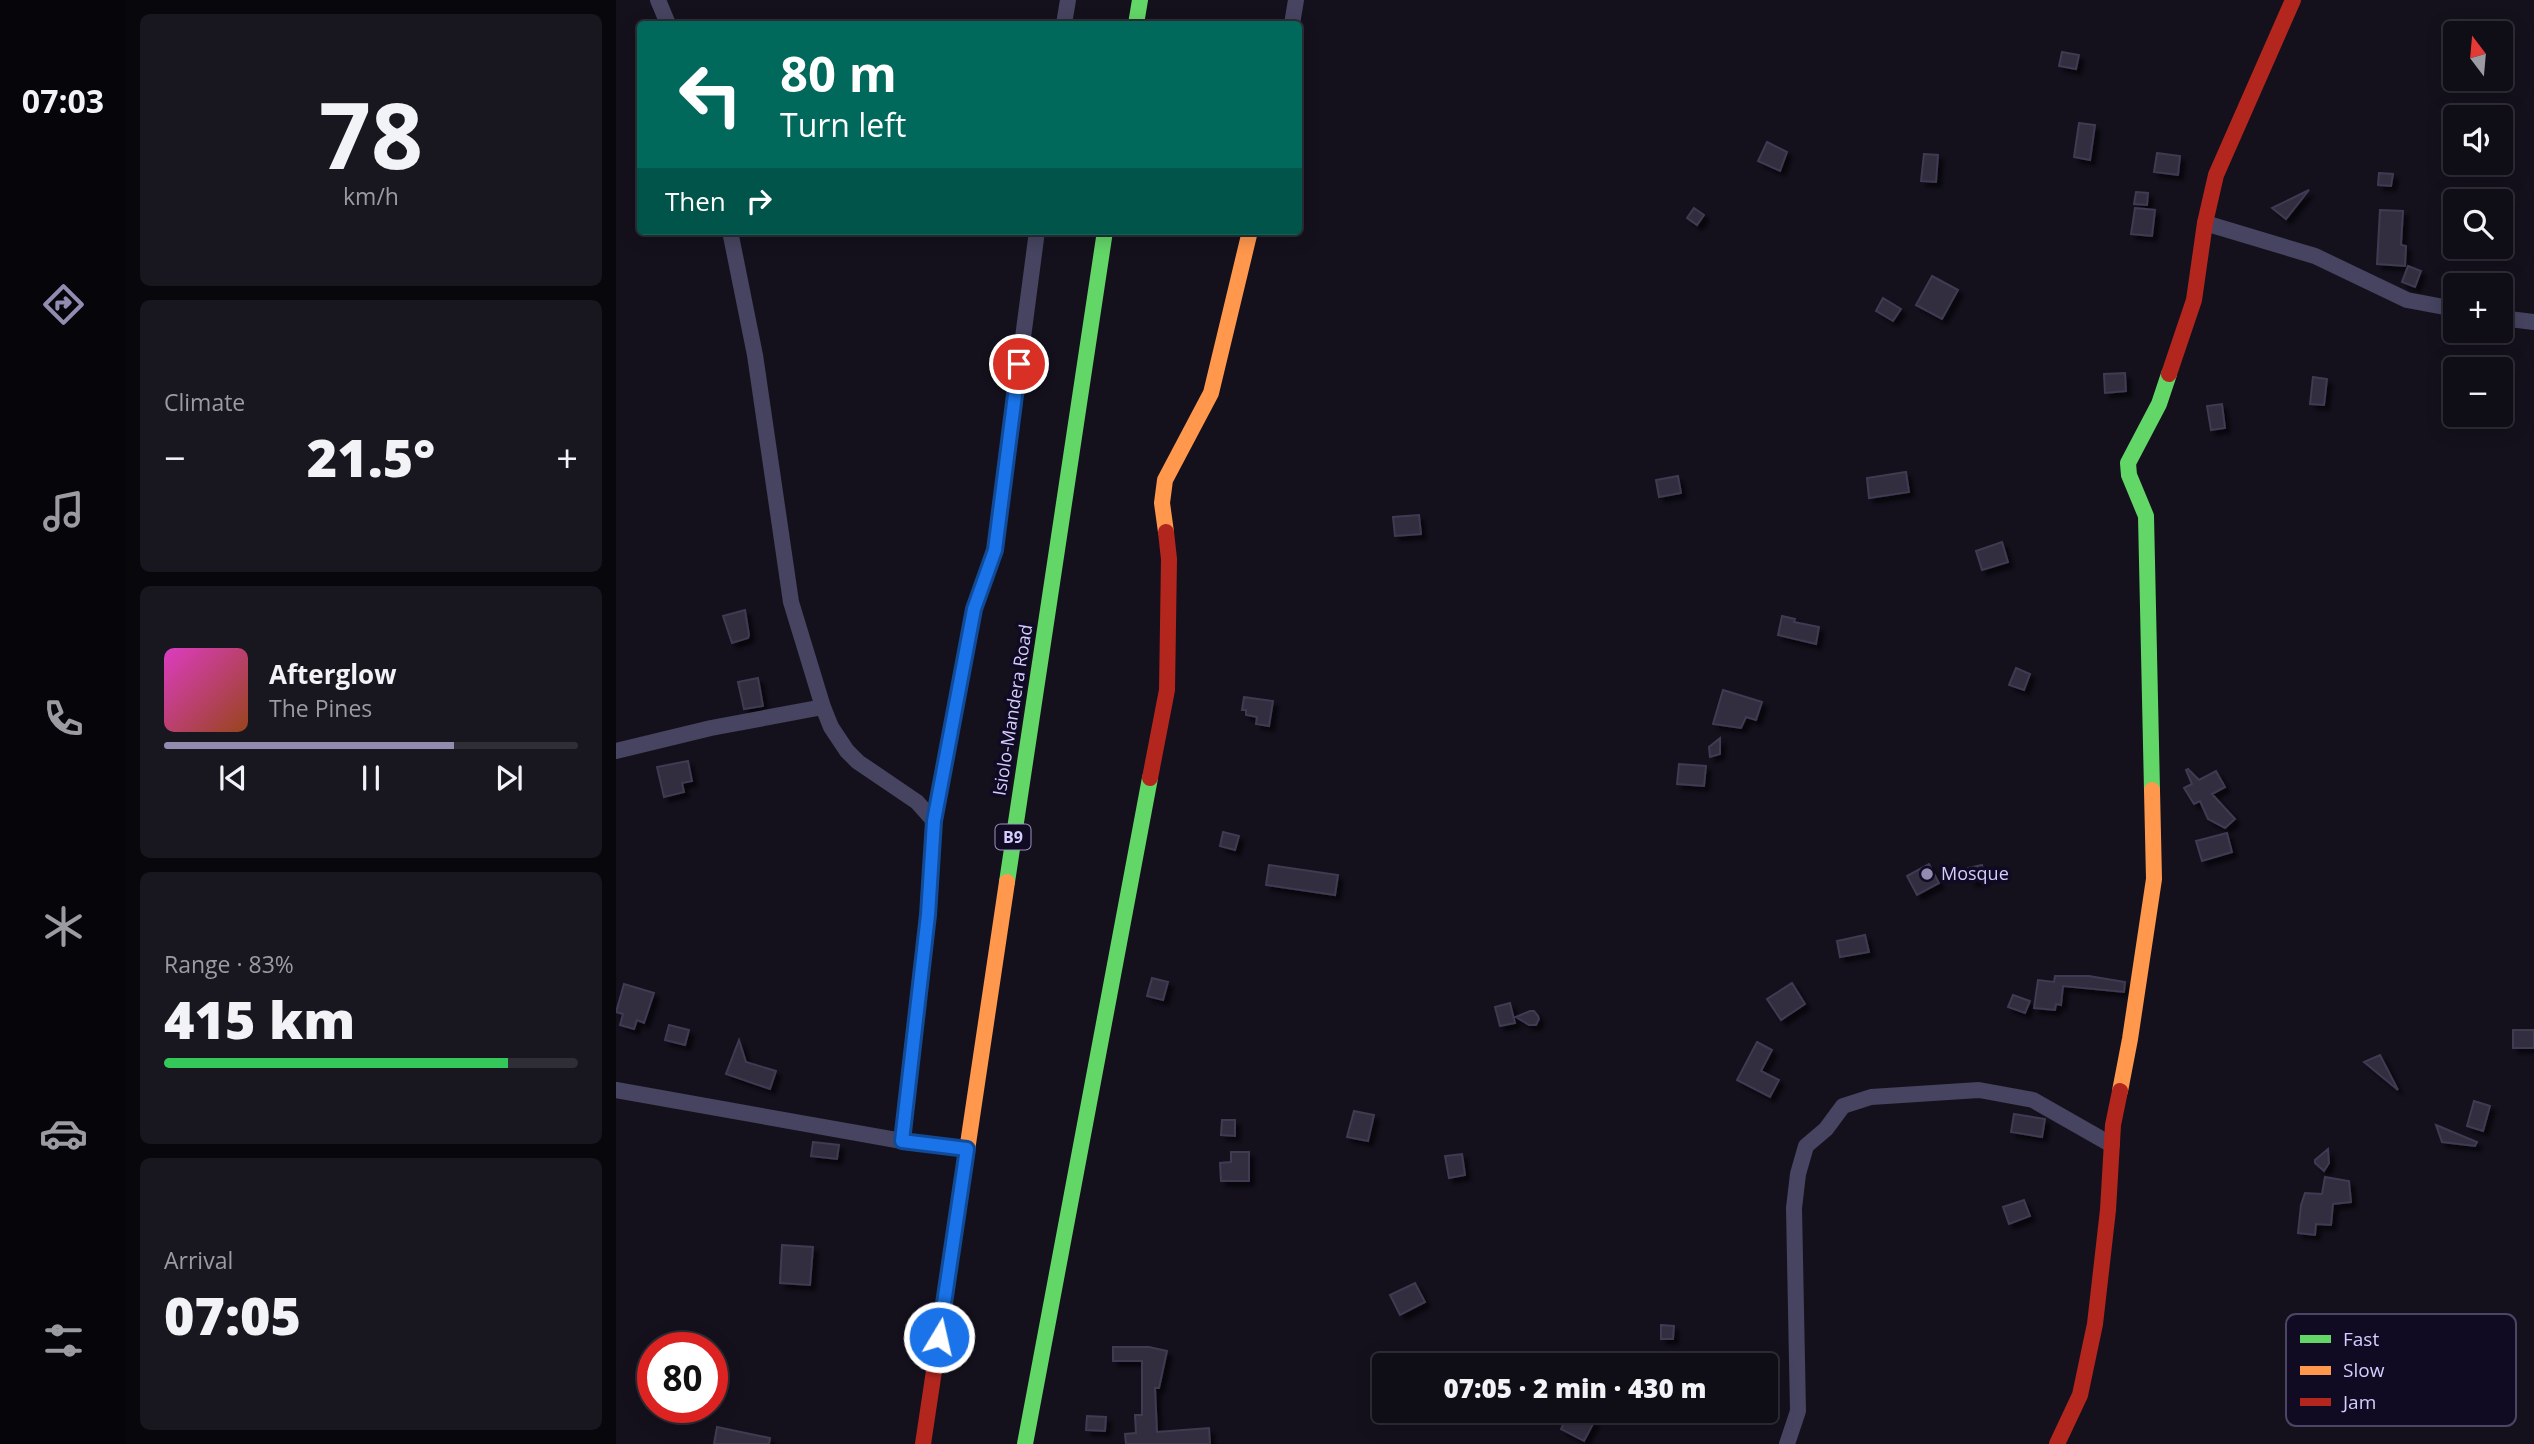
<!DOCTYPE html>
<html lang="en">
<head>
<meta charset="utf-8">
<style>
  :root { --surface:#0f0d16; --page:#18161f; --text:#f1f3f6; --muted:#9b9ca1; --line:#2f2d35; --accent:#918cb0 }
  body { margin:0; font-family:"Open Sans",sans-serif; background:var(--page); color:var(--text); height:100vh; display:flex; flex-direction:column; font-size:26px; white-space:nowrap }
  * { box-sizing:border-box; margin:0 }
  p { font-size:23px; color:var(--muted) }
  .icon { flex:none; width:38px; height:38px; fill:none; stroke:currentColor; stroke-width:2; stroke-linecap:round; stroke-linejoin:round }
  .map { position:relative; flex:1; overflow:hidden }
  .panel { display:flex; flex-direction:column; gap:14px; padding:14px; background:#08070c; width:490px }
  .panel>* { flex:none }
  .top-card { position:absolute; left:21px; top:21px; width:665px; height:214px; border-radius:7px; box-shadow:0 4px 18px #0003,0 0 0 2px var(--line); background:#00695c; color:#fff; overflow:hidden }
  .needle { width:46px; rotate:344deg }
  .controls { position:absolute; left:1827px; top:21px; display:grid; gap:14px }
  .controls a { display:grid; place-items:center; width:70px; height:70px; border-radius:7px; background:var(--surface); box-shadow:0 4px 18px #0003,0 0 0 2px var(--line); font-size:35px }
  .speed { position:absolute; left:21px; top:1332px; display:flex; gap:14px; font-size:35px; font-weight:700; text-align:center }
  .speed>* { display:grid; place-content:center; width:91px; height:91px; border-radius:50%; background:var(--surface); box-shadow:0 4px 18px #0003,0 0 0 2px var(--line); line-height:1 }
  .speed .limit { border:10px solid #d22; background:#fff; color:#111 }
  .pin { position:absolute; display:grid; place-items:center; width:60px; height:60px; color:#fff; margin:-30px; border:4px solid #fff; border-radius:50%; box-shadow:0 2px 7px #0007 }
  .me { position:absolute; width:77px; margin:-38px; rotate:9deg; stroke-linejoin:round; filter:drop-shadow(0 0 5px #0008) }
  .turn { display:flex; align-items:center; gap:24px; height:147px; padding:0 28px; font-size:32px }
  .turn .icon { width:91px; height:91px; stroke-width:2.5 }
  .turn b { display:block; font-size:49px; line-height:60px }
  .then { display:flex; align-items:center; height:66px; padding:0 28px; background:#0003; gap:14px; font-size:26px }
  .big { font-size:52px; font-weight:800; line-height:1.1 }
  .panel .widget { flex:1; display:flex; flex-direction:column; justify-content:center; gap:10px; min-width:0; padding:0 24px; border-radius:10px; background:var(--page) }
  .panel .dial { align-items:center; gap:0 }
  .dial b { font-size:91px; line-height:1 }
  .song { display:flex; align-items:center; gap:21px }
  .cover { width:84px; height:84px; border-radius:10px; background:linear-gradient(135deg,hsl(310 70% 55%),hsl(20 70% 35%)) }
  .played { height:7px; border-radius:4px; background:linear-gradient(90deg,var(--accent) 70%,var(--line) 70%) }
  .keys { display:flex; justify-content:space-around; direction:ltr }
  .heat { display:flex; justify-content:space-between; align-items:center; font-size:38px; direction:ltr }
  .charge { height:10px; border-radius:5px; background:linear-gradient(90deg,#34c759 83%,var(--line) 0) }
  .trip { position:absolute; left:756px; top:1353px; width:406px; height:70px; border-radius:7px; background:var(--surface); box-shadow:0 4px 18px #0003,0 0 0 2px var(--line); font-weight:800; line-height:70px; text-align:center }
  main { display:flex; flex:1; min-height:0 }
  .menu { display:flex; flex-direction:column; width:126px; justify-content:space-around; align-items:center; background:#060509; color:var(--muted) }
  .menu .icon { width:49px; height:49px }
  .menu .selected { color:var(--accent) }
  .menu b { font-size:32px; color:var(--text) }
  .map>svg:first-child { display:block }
</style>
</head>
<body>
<main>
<nav class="menu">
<b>07:03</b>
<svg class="icon selected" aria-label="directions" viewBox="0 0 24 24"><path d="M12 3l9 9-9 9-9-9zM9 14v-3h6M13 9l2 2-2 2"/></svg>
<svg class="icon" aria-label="music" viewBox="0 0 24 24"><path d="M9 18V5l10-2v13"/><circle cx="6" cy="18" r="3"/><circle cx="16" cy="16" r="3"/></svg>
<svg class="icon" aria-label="phone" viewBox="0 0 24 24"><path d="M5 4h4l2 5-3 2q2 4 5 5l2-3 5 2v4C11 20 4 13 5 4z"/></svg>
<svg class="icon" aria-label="climate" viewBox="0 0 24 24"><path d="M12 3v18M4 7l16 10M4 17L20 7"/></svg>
<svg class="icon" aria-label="car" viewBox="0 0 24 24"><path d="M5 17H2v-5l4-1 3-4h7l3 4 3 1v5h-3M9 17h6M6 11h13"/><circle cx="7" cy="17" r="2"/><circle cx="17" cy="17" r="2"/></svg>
<svg class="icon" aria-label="filters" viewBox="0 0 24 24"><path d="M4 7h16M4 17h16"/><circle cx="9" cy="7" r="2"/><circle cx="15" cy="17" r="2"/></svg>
</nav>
<section class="panel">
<div class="widget dial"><b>78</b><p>km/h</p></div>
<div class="widget"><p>Climate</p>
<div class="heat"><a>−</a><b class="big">21.5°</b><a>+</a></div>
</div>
<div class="widget">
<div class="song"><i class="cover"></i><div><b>Afterglow</b><p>The Pines</p></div></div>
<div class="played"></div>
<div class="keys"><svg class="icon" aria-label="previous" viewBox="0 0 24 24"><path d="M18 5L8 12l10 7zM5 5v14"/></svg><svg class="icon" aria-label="pause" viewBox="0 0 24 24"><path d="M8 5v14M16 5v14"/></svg><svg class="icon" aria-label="next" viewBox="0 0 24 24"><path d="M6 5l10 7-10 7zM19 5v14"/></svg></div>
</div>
<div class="widget"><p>Range · 83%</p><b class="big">415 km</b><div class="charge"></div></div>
<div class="widget"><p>Arrival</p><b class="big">07:05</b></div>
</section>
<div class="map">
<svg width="1918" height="1444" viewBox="0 0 1918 1444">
  <defs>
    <filter id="shadow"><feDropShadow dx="5" dy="5" stdDeviation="2" flood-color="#0009"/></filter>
  </defs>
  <rect width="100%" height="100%" fill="#14111d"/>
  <path fill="#322e40" stroke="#403a52" stroke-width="2" filter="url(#shadow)" d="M1446,52L1463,55L1460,69L1443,66Z
    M1463,123L1479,125L1474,160L1458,157Z
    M1151,142L1171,152L1164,171L1142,161Z
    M1541,153L1564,156L1562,175L1538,172Z
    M1308,154L1322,155L1320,182L1305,181Z
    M1763,173L1777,174L1775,186L1762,185Z
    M1693,190L1670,219L1656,208Z
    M1520,192L1532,193L1531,205L1518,204Z
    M1078,208L1088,215L1081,225L1071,218Z
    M1519,208L1539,210L1536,236L1515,234Z
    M1764,210L1787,211L1785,245L1790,246L1789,266L1761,264Z
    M1792,266L1805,271L1799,287L1786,282Z
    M1316,276L1342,290L1326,319L1300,305Z
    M1267,298L1285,309L1277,321L1260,311Z
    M1509,373L1510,391L1489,393L1488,374Z
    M1697,377L1711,379L1708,405L1694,404Z
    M1606,404L1609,428L1595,430L1591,406Z
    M1290,472L1293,492L1253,498L1251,478Z
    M1062,476L1065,493L1043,497L1040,480Z
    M803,515L805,534L779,536L777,517Z
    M1386,542L1392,562L1366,570L1360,551Z
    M129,610L133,635L132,638L116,643L107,616Z
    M1166,616L1179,619L1178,622L1203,627L1200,644L1162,635Z
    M1400,668L1414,674L1408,690L1393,685Z
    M142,678L147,706L128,709L122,682Z
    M1107,690L1146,702L1140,720L1130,717L1125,728L1097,724Z
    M628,697L657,701L653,726L640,724L641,717L630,715V710H626Z
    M1104,738V754L1094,757L1093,747Z
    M72,761L76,781L66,783L68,792L48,797L41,767Z
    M1063,764L1090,766L1088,786L1061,784Z
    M1572,769L1583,780L1600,771L1609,787L1596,794L1619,819L1609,828L1592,819L1584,801L1578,804L1568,788L1576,784L1570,770Z
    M607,832L623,836L619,850L604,846Z
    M1611,833L1616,852L1586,861L1580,841Z
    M1313,864L1323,883L1301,895L1291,876Z
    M653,865L722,875L719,895L650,885Z
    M1366,865L1369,879L1355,882L1352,868Z
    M1249,935L1253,952L1224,957L1221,941Z
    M1439,976H1473L1509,982L1508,992L1447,986L1445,1005L1440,1004L1439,1010L1418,1008L1422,980L1438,982Z
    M536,978L552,982L547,1000L531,996Z
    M1176,983L1189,1004L1165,1020L1151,999Z
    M8,984L38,993L28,1023L21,1020L18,1029L4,1025L7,1014L0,1012Z
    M1397,995L1414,1001L1409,1013L1392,1007Z
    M894,1003L899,1023L884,1026L879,1007Z
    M914,1011H918L922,1016L923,1019L920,1025H913L900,1017Z
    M53,1025L73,1030L69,1045L49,1040Z
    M1897,1030H1918V1048H1897Z
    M123,1040L130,1062L160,1071L154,1089L110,1074Z
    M1141,1042L1156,1050L1145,1071L1163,1080L1154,1097L1121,1080Z
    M1764,1055L1782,1090L1748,1062Z
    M1858,1101L1874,1106L1867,1131L1851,1126Z
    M738,1111L758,1115L752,1141L731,1137Z
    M1398,1114L1429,1119L1426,1137L1395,1132Z
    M606,1120H619V1136L605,1135Z
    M1820,1125L1861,1142L1859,1146L1826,1142Z
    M197,1142L223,1145L221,1159L195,1156Z
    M1712,1149L1713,1163L1708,1171L1699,1163V1160Z
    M615,1152H633V1181H605L604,1163L615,1162Z
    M846,1154L849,1175L833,1178L829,1156Z
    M1709,1177L1733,1181L1735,1202L1717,1204L1715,1225L1700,1224L1699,1235L1682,1233L1685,1205L1689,1193L1706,1194Z
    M1408,1200L1414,1216L1393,1224L1387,1207Z
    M166,1245L197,1247L194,1285L164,1283Z
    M799,1283L809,1302L784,1315L774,1295Z
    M1045,1325L1058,1326L1057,1339H1045Z
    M497,1347H533L551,1351L543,1388H539L541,1432L593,1428L594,1444H510L509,1434L520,1433L519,1415H526V1361H497Z
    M954,1410L978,1422L968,1441L945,1429Z
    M471,1416L490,1417L489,1431L470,1430Z
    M101,1427L154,1438L153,1444H98Z"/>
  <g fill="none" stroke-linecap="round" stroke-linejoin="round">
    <path stroke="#464460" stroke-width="16" d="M42,0L52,24
      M448,24L452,0
      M676,24L680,0
      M1589,223L1699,256L1791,300L1839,309
      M114,231L139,355L175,602L207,707L215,727L231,751L242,762L301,802L318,821
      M1885,318L1918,322
      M0,751L95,728L207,707
      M0,1090L286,1141L351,1149
      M286,1141L312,915L318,821L358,609L379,550L421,231
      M1171,1444L1182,1411L1178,1208L1182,1174L1190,1146L1210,1129L1227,1106L1255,1097L1363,1090L1417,1100L1496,1145"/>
    <path stroke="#63d668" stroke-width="16" d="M520,24L524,0
      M1536,790L1530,516L1513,475L1512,463L1543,404L1553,374
      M391,882L489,231
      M409,1444L534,778"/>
    <path stroke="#ff974d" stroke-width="16" d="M550,532L546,503L549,480L595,393L634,231
      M1504,1091L1514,1039L1538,879L1536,790
      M339,1231L391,882"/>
    <path stroke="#b3261e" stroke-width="16" d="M1553,374L1578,300L1589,223L1600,175L1677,0
      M534,778L551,690L553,559L550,532
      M307,1444L339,1231
      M1441,1444L1464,1395L1479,1324L1492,1210L1497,1125L1504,1091"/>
  </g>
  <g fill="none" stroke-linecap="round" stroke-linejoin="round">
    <defs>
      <path id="route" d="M323,1337L351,1149L286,1141L312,915L318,821L358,609L379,550L403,364"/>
    </defs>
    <use href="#route" stroke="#114b97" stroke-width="18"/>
    <use href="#route" stroke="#1a73e8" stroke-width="12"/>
  </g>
  <circle fill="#918cb0" stroke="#100b23" stroke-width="2.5" cx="1311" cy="874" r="7"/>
  <g text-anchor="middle" stroke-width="7" stroke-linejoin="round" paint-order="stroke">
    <rect fill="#100b23" stroke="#9994bd" stroke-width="2" x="379.5" y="824.5" width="35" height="25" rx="5"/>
    <g font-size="16" font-weight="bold" fill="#d4ceff">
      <text x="397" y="843">B9</text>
    </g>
    <g font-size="18" fill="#d4ceff" stroke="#100b23">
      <text transform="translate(397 710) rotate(-81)" y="6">Isiolo-Mandera Road</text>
    </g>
    <g font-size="18" fill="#d4ceff" stroke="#100b23" text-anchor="start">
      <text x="1325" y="880">Mosque</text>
    </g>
  </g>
  <rect x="1670" y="1314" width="230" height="112" rx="10" fill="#100b23" stroke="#4b4665" stroke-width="2"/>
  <rect x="1684" y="1335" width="31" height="8" fill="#63d668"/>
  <rect x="1684" y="1366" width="31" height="9" fill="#ff974d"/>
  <rect x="1684" y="1398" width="31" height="8" fill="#b3261e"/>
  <g font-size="19" fill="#d4ceff">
    <text x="1727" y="1346">Fast</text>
    <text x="1727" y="1377">Slow</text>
    <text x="1727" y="1409">Jam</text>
  </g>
</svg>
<div class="controls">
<a><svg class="needle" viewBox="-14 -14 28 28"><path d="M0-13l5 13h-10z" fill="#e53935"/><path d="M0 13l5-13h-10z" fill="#9b9ca1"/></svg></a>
<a><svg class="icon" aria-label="sound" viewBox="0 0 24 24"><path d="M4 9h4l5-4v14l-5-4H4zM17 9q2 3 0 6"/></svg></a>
<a><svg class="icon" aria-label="search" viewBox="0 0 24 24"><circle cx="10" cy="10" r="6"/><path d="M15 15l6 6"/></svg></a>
<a>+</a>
<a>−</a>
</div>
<div class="speed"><div class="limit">80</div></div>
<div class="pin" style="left:403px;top:364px;background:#d93025"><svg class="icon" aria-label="arrive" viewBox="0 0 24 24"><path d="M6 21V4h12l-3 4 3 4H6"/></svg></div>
<svg class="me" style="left:323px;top:1337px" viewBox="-20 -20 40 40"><circle r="17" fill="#1a73e8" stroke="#fff" stroke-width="3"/><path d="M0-11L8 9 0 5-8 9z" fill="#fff"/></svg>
<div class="trip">07:05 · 2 min · 430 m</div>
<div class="top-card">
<div class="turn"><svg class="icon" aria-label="left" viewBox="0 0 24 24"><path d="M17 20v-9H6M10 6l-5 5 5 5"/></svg><div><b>80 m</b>Turn left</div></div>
<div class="then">Then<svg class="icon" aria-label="right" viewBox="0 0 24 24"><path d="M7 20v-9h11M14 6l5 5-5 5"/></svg></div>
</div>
</div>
</main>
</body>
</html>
